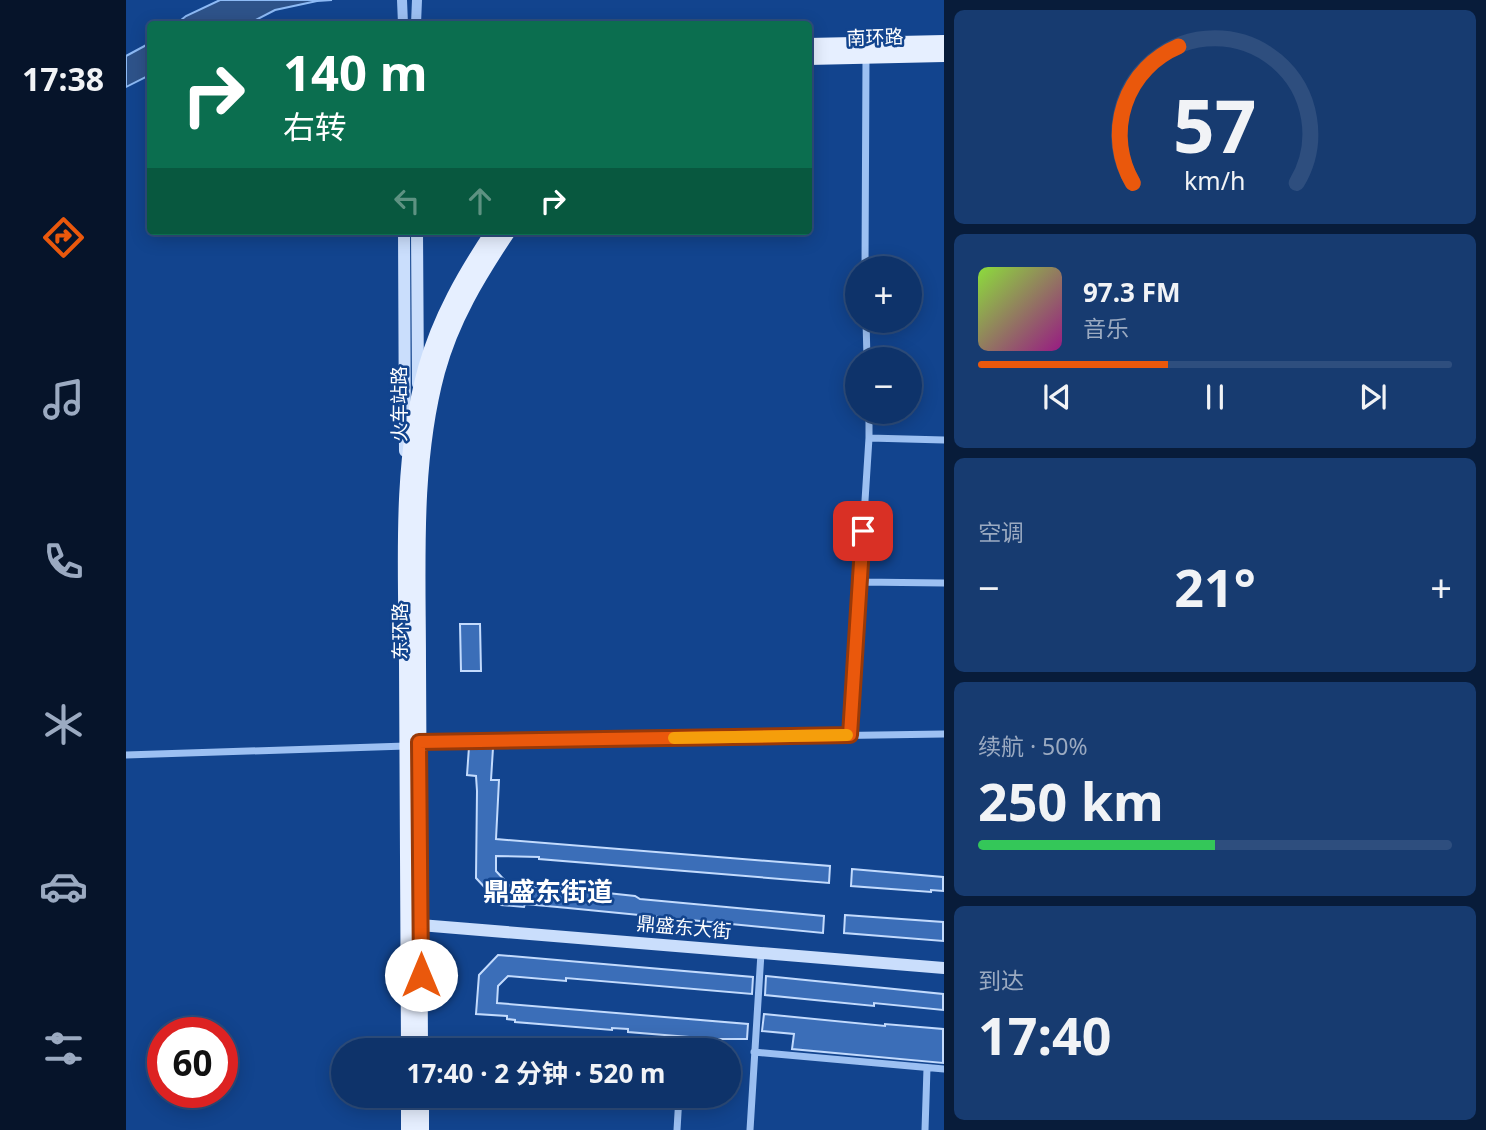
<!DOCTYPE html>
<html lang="zh">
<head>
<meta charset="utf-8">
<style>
  :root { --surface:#0e336a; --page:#173b70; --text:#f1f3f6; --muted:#9baac1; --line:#2e4e7e; --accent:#ea580c }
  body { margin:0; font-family:"Noto Sans","Noto Sans SC",sans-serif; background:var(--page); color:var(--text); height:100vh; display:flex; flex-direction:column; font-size:26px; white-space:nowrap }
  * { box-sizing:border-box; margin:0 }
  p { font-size:23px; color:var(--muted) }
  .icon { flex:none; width:38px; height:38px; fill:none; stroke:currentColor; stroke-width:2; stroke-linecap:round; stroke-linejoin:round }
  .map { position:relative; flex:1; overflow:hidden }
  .details { display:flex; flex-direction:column; gap:10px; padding:10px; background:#081c3a; width:542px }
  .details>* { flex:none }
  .top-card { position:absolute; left:21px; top:21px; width:665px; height:214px; border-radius:7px; box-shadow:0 4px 18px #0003,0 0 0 2px var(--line); background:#0b6e4f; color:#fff; overflow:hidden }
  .tools { position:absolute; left:719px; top:256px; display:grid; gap:14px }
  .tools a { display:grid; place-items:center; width:77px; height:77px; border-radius:50%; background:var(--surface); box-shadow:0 4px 18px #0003,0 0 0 2px var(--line); font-size:35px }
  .speed { position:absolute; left:21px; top:1017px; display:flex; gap:14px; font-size:35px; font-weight:700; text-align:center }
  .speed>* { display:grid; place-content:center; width:91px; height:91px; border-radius:50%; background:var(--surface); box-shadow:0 4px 18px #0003,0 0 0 2px var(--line); line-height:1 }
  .speed .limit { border:10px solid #d22; background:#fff; color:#111 }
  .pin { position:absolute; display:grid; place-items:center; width:60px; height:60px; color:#fff; margin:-30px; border-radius:14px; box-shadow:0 4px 10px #0006 }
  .me { position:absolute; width:77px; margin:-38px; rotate:0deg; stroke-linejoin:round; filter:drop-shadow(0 0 5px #0008) }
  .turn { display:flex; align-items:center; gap:24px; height:147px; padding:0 21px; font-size:32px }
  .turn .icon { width:91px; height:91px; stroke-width:2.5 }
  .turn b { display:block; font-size:49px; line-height:60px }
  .lanes { display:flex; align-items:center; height:66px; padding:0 21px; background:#0003; justify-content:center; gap:35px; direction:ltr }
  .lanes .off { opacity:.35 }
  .big { font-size:52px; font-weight:700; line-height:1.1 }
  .details .tile { flex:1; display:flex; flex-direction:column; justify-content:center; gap:10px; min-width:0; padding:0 24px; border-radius:10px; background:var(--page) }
  .details .dial { align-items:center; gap:0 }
  .dial svg { height:182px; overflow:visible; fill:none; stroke:var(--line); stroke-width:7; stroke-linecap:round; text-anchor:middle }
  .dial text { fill:var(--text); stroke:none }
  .song { display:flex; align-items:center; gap:21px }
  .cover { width:84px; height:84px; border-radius:10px; background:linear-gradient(135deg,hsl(90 70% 55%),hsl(310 70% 35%)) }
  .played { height:7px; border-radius:4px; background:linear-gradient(90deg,var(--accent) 40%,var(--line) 40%) }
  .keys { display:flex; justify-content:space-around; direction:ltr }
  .heat { display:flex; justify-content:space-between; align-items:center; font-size:38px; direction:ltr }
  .charge { height:10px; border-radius:5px; background:linear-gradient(90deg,#34c759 50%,var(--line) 0) }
  .trip { position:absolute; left:205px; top:1038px; width:410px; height:70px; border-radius:35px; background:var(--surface); box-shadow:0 4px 18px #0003,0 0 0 2px var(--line); font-weight:700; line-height:70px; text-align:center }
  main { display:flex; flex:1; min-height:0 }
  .tabs { display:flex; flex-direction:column; width:126px; justify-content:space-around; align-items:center; background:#06142a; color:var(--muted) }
  .tabs .icon { width:49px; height:49px }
  .tabs .selected { color:var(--accent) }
  .tabs b { font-size:32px; color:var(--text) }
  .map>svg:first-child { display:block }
</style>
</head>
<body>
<main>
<nav class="tabs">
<b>17:38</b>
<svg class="icon selected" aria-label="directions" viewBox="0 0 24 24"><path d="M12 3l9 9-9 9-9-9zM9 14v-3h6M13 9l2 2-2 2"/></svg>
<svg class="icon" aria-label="music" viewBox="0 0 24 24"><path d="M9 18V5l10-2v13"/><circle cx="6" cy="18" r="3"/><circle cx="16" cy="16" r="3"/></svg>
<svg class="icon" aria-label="phone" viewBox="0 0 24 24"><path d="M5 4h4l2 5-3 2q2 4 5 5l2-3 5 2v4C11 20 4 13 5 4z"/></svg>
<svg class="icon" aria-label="climate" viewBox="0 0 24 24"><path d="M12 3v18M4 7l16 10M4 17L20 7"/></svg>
<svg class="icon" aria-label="car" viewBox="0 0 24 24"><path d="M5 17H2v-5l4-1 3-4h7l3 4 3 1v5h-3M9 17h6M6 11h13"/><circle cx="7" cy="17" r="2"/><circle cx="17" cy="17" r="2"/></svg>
<svg class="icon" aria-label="filters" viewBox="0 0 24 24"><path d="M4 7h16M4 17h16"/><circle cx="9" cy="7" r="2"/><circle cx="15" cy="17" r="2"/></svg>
</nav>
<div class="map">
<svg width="818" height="1130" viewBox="0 0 818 1130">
  <rect width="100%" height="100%" fill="#12448e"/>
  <path fill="#2e538a" stroke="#8dbaf5" stroke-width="2" d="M94,0H206L191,1L149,10L122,24H50L60,16Z
    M24,43V75L0,87V56Z"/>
  <path fill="#3b6eb8" stroke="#c3dbfd" stroke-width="2" d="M334,624H354L355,671H335Z
    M343,747L367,748L365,780H373L370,839L704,866L703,883L413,859V857L370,856V871L384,886L444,889L509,896L514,899L698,916L697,933L442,908L399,904L398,907L375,905L350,878L351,791L350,776L341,775Z
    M726,869L817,877V891L805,890V892L725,886Z
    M719,915L817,922V941L718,933Z
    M372,955L627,977L626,994L440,978V981L382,976L372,986L371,1003L622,1024L621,1039H588L502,1032V1029L486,1028V1030L389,1022V1020L381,1019V1016L350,1014L353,975Z
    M640,976L817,994V1010L748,1003V1006L639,995Z
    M638,1014L759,1026V1024L817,1029V1063L666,1049L668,1034L636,1031Z"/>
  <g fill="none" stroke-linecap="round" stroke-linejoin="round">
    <path stroke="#9cc0f2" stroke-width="7" d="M739,268L740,57
      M740,320L741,359
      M743,438L818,440
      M734,582L818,583
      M724,735L743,438V411
      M293,742L818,734
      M0,755L280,746
      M628,1052L818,1069
      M551,1130L553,1096
      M624,1130L635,953
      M799,1130L801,1068"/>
    <path stroke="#9cc0f2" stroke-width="10" d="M276,0L277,24
      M290,24L291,0"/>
    <path stroke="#cadefc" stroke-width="12" d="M278,231L279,451
      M291,231L292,384
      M294,925L818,968"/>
    <path stroke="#e6efff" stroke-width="14" d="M682,45L818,42
      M682,58L818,55
      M282,1050C281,921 281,792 280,663C279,566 273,462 299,368C313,318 338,274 367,231
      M295,1050C294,921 294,792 293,663C293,567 287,465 312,372C326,320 353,276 383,231
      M282,1096V1130
      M296,1096V1130"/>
  </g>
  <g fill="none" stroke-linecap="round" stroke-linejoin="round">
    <defs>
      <path id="route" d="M295,975L293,742L724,735L737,531"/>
    </defs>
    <use href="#route" stroke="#983908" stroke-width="18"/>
    <use href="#route" stroke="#ea580c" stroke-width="12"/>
    <path stroke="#f59e0b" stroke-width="12" d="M548,738L721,735"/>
  </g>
  <g text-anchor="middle" stroke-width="5" stroke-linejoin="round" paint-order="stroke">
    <g font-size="19" fill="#fff" stroke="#12448e">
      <text transform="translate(749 37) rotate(-2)" y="7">南环路</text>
      <text transform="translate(273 404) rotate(-90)" y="7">火车站路</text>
      <text transform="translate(274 631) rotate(-90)" y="7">东环路</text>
      <text transform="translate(558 927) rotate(5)" y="7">鼎盛东大街</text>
    </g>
    <g font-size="26" font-weight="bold" fill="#fff" stroke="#12448e">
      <text x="422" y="901">鼎盛东街道</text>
    </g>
  </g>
</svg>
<div class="tools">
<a>+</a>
<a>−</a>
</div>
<div class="speed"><div class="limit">60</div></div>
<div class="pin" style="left:737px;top:531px;background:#d93025"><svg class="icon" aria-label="arrive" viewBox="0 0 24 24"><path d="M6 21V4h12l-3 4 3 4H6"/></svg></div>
<svg class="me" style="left:295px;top:975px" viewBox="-20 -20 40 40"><circle r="19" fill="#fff"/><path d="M0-13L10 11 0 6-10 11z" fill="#ea580c"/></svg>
<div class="trip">17:40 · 2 分钟 · 520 m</div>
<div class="top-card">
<div class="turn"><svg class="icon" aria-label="right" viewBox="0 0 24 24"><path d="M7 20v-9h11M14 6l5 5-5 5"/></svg><div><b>140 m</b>右转</div></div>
<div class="lanes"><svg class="icon off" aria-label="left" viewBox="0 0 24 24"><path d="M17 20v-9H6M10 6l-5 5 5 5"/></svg><svg class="icon off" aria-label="ahead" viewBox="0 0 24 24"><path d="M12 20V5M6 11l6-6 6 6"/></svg><svg class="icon" aria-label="right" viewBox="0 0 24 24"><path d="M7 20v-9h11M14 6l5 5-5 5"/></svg></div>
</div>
</div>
<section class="details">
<div class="tile dial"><svg viewBox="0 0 100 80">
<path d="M14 69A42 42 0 1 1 86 69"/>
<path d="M14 69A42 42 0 0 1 34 9" stroke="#ea580c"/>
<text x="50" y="56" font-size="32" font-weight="700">57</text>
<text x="50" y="72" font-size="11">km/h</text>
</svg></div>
<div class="tile">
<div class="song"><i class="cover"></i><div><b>97.3 FM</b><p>音乐</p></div></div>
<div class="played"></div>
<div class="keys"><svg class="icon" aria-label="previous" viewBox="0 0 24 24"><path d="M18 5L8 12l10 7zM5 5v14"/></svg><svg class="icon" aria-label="pause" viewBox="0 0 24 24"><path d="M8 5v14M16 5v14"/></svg><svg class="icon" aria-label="next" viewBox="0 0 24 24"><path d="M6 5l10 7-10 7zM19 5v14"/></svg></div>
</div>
<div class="tile"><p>空调</p>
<div class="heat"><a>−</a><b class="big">21°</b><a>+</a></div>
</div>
<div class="tile"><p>续航 · 50%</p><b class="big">250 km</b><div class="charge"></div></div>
<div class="tile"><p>到达</p><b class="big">17:40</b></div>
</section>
</main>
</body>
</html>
